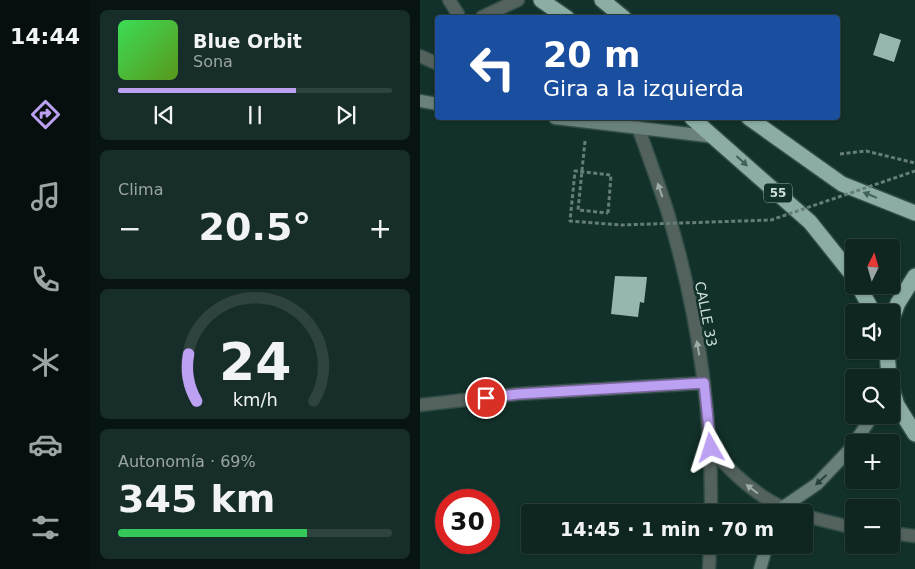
<!DOCTYPE html>
<html lang="es">
<head>
<meta charset="utf-8">
<style>
  :root { --surface:#0e2520; --page:#172d29; --text:#f1f3f6; --muted:#9ba5a5; --line:#2e423e; --accent:#bca0f2 }
  body { margin:0; font-family:"DejaVu Sans",sans-serif; background:var(--page); color:var(--text); height:100vh; display:flex; flex-direction:column; font-size:19px; white-space:nowrap }
  * { box-sizing:border-box; margin:0 }
  p { font-size:16px; color:var(--muted) }
  .icon { flex:none; width:28px; height:28px; fill:none; stroke:currentColor; stroke-width:2; stroke-linecap:round; stroke-linejoin:round }
  .map { position:relative; flex:1; overflow:hidden }
  .sheet { display:flex; flex-direction:column; gap:10px; padding:10px; background:#081412; width:330px }
  .sheet>* { flex:none }
  .top-card { position:absolute; left:15px; top:15px; width:405px; height:105px; border-radius:5px; box-shadow:0 1px 4px #0004,0 0 0 1px var(--line); background:#1a4fa0; color:#fff; overflow:hidden }
  .needle { width:32px; rotate:5deg }
  .tools { position:absolute; left:425px; top:239px; display:grid; gap:10px }
  .tools a { display:grid; place-items:center; width:55px; height:55px; border-radius:5px; background:var(--surface); box-shadow:0 1px 4px #0004,0 0 0 1px var(--line); font-size:25px }
  .speed { position:absolute; left:15px; top:489px; display:flex; gap:10px; font-size:25px; font-weight:700; text-align:center }
  .speed>* { display:grid; place-content:center; width:65px; height:65px; border-radius:50%; background:var(--surface); box-shadow:0 1px 4px #0004,0 0 0 1px var(--line); line-height:1 }
  .speed .limit { border:8px solid #d22; background:#fff; color:#111 }
  .pin { position:absolute; display:grid; place-items:center; width:42px; height:42px; color:#fff; margin:-21px; border:2px solid #fff; border-radius:50%; box-shadow:0 1px 5px #0007 }
  .me { position:absolute; width:55px; margin:-28px; rotate:354deg; stroke-linejoin:round; filter:drop-shadow(0 0 4px #0008) }
  .turn { display:flex; align-items:center; gap:18px; height:105px; padding:0 25px; font-size:22px }
  .turn .icon { width:65px; height:65px; stroke-width:2.5 }
  .turn b { display:block; font-size:35px; line-height:42px }
  .big { font-size:38px; font-weight:800; line-height:1.1 }
  .sheet .tile { flex:1; display:flex; flex-direction:column; justify-content:center; gap:8px; min-width:0; padding:0 18px; border-radius:8px; background:var(--page) }
  .sheet .dial { align-items:center; gap:0 }
  .dial svg { height:130px; overflow:visible; fill:none; stroke:var(--line); stroke-width:7; stroke-linecap:round; text-anchor:middle }
  .dial text { fill:var(--text); stroke:none }
  .song { display:flex; align-items:center; gap:15px }
  .cover { width:60px; height:60px; border-radius:8px; background:linear-gradient(135deg,hsl(130 70% 55%),hsl(90 70% 35%)) }
  .played { height:5px; border-radius:2px; background:linear-gradient(90deg,var(--accent) 65%,var(--line) 65%) }
  .keys { display:flex; justify-content:space-around; direction:ltr }
  .heat { display:flex; justify-content:space-between; align-items:center; font-size:28px; direction:ltr }
  .charge { height:8px; border-radius:4px; background:linear-gradient(90deg,#34c759 69%,var(--line) 0) }
  .trip { position:absolute; left:101px; top:504px; width:292px; height:50px; border-radius:5px; background:var(--surface); box-shadow:0 1px 4px #0004,0 0 0 1px var(--line); font-weight:800; line-height:50px; text-align:center }
  main { display:flex; flex:1; min-height:0 }
  .dock { display:flex; flex-direction:column; width:90px; justify-content:space-around; align-items:center; background:#060f0d; color:var(--muted) }
  .dock .icon { width:35px; height:35px }
  .dock .on { color:var(--accent) }
  .dock b { font-size:22px; color:var(--text) }
  .map>svg:first-child { display:block }
</style>
</head>
<body>
<main>
<nav class="dock">
<b>14:44</b>
<svg class="icon on" aria-label="directions" viewBox="0 0 24 24"><path d="M12 3l9 9-9 9-9-9zM9 14v-3h6M13 9l2 2-2 2"/></svg>
<svg class="icon" aria-label="music" viewBox="0 0 24 24"><path d="M9 18V5l10-2v13"/><circle cx="6" cy="18" r="3"/><circle cx="16" cy="16" r="3"/></svg>
<svg class="icon" aria-label="phone" viewBox="0 0 24 24"><path d="M5 4h4l2 5-3 2q2 4 5 5l2-3 5 2v4C11 20 4 13 5 4z"/></svg>
<svg class="icon" aria-label="climate" viewBox="0 0 24 24"><path d="M12 3v18M4 7l16 10M4 17L20 7"/></svg>
<svg class="icon" aria-label="car" viewBox="0 0 24 24"><path d="M5 17H2v-5l4-1 3-4h7l3 4 3 1v5h-3M9 17h6M6 11h13"/><circle cx="7" cy="17" r="2"/><circle cx="17" cy="17" r="2"/></svg>
<svg class="icon" aria-label="filters" viewBox="0 0 24 24"><path d="M4 7h16M4 17h16"/><circle cx="9" cy="7" r="2"/><circle cx="15" cy="17" r="2"/></svg>
</nav>
<section class="sheet">
<div class="tile">
<div class="song"><i class="cover"></i><div><b>Blue Orbit</b><p>Sona</p></div></div>
<div class="played"></div>
<div class="keys"><svg class="icon" aria-label="previous" viewBox="0 0 24 24"><path d="M18 5L8 12l10 7zM5 5v14"/></svg><svg class="icon" aria-label="pause" viewBox="0 0 24 24"><path d="M8 5v14M16 5v14"/></svg><svg class="icon" aria-label="next" viewBox="0 0 24 24"><path d="M6 5l10 7-10 7zM19 5v14"/></svg></div>
</div>
<div class="tile"><p>Clima</p>
<div class="heat"><a>−</a><b class="big">20.5°</b><a>+</a></div>
</div>
<div class="tile dial"><svg viewBox="0 0 100 80">
<path d="M14 69A42 42 0 1 1 86 69"/>
<path d="M14 69A42 42 0 0 1 9 40" stroke="#bca0f2"/>
<text x="50" y="56" font-size="32" font-weight="700">24</text>
<text x="50" y="72" font-size="11">km/h</text>
</svg></div>
<div class="tile"><p>Autonomía · 69%</p><b class="big">345 km</b><div class="charge"></div></div>
</section>
<div class="map">
<svg width="495" height="569" viewBox="0 0 495 569">
  <rect width="100%" height="100%" fill="#12312a"/>
  <path fill="#95b7ad" d="M460,33L481,40L474,62L453,55Z
    M195,276L227,277L224,303L220,302L218,317L191,314Z"/>
  <g fill="none" stroke-linecap="round" stroke-linejoin="round">
    <defs>
      <path id="lane" d="M29,0L38,14
        M62,17L98,0
        M0,56L18,64"/>
      <path id="street" d="M218,127C228,155 238,182 247,210C277,308 292,410 291,512
        M0,405L97,394L284,383
        M291,448C314,476 340,500 374,512
        M385,516L434,528
        M471,533L495,536
        M289,569L290,545"/>
      <path id="secondary" d="M0,101L18,104
        M135,118L295,137
        M435,442L453,415
        M360,512L362,508L397,484L434,445
        M340,569L347,545"/>
      <path id="highway" d="M121,0L147,18
        M182,0L204,18
        M272,118L390,222L434,277
        M329,118L422,184L495,213
        M438,285L453,312
        M471,321L478,303L495,276
        M467,350L469,378
        M471,386L477,405L495,434"/>
    </defs>
    <use href="#lane" stroke="#304d46" stroke-width="15"/>
    <use href="#street" stroke="#304d46" stroke-width="15"/>
    <use href="#secondary" stroke="#304d46" stroke-width="15"/>
    <use href="#highway" stroke="#304d46" stroke-width="18"/>
    <path stroke="#657e78" stroke-width="3" stroke-dasharray="4 2.5" stroke-linecap="butt" d="M165,141L158,210L188,213
      M420,154L446,151L495,163"/>
    <use href="#lane" stroke="#54625d" stroke-width="12"/>
    <use href="#street" stroke="#54625d" stroke-width="12"/>
    <use href="#secondary" stroke="#6a807a" stroke-width="12"/>
    <use href="#highway" stroke="#8bada3" stroke-width="15"/>
    <path stroke="#657e78" stroke-width="3" stroke-dasharray="4 2.5" stroke-linecap="butt" d="M188,213L191,175L155,171L150,221L201,225L351,220L495,171"/>
  </g>
  <defs><path id="oneway-solid" d="M-6-.8H1V-3.2L6.5 0L1 3.2V.8H-6Z" transform="scale(1.25)"/></defs>
  <g fill="#42635a">
    <use href="#oneway-solid" transform="translate(322 161) rotate(42)"/>
    <use href="#oneway-solid" transform="translate(450 195) rotate(-158)"/>
  </g>
  <g fill="#9dada7">
    <use href="#oneway-solid" transform="translate(240 190) rotate(-109)"/>
    <use href="#oneway-solid" transform="translate(278 348) rotate(-100)"/>
    <use href="#oneway-solid" transform="translate(332 489) rotate(-143)"/>
  </g>
  <use fill="#24413a" href="#oneway-solid" transform="translate(401 480) rotate(137)"/>
  <g fill="none" stroke-linecap="round" stroke-linejoin="round">
    <defs>
      <path id="route" d="M66,398L98,394L284,383L291,448"/>
    </defs>
    <use href="#route" stroke="#7a689d" stroke-width="12"/>
    <use href="#route" stroke="#bca0f2" stroke-width="9"/>
  </g>
  <g text-anchor="middle" stroke-width="5" stroke-linejoin="round" paint-order="stroke">
    <rect fill="#12312a" stroke="#96aba4" stroke-width="1" x="344" y="183.5" width="28" height="19" rx="4"/>
    <g font-size="12" font-weight="bold" fill="#cedfd9">
      <text x="358" y="197">55</text>
    </g>
    <g font-size="14" fill="#cedfd9" stroke="#12312a">
      <text transform="translate(286 314) rotate(79)" y="5">CALLE 33</text>
    </g>
  </g>
</svg>
<div class="tools">
<a><svg class="needle" viewBox="-14 -14 28 28"><path d="M0-13l5 13h-10z" fill="#e53935"/><path d="M0 13l5-13h-10z" fill="#9ba5a5"/></svg></a>
<a><svg class="icon" aria-label="sound" viewBox="0 0 24 24"><path d="M4 9h4l5-4v14l-5-4H4zM17 9q2 3 0 6"/></svg></a>
<a><svg class="icon" aria-label="search" viewBox="0 0 24 24"><circle cx="10" cy="10" r="6"/><path d="M15 15l6 6"/></svg></a>
<a>+</a>
<a>−</a>
</div>
<div class="speed"><div class="limit">30</div></div>
<div class="pin" style="left:66px;top:398px;background:#d93025"><svg class="icon" aria-label="arrive" viewBox="0 0 24 24"><path d="M6 21V4h12l-3 4 3 4H6"/></svg></div>
<svg class="me" style="left:291px;top:448px" viewBox="-20 -20 40 40"><path d="M0-17L14 15 0 8-14 15z" fill="#bca0f2" stroke="#fff" stroke-width="4"/></svg>
<div class="trip">14:45 · 1 min · 70 m</div>
<div class="top-card">
<div class="turn"><svg class="icon" aria-label="left" viewBox="0 0 24 24"><path d="M17 20v-9H6M10 6l-5 5 5 5"/></svg><div><b>20 m</b>Gira a la izquierda</div></div>
</div>
</div>
</main>
</body>
</html>
